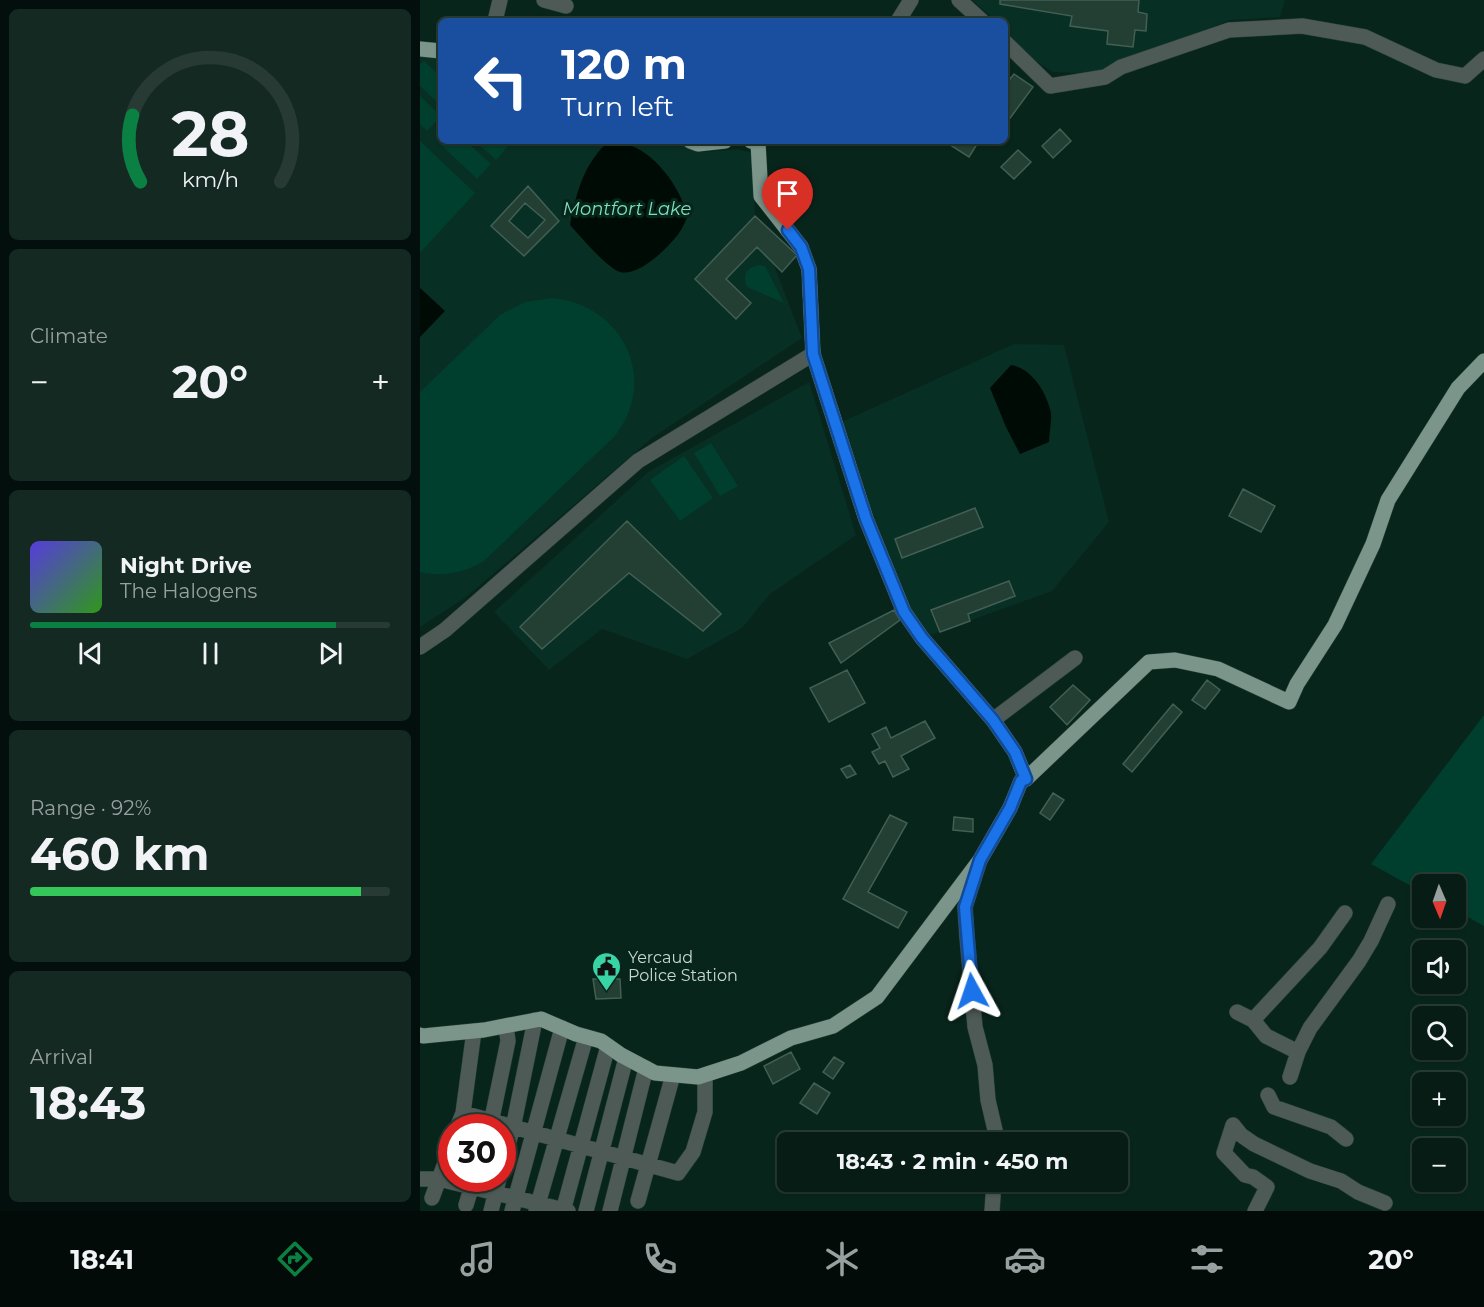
<!DOCTYPE html>
<html lang="en">
<head>
<meta charset="utf-8">
<style>
  :root { --surface:#061c15; --page:#142922; --text:#f1f3f6; --muted:#98a1a0; --line:#273a34; --accent:#0b8043 }
  body { margin:0; font-family:Montserrat,sans-serif; background:var(--page); color:var(--text); height:100vh; display:flex; flex-direction:column; font-size:22px; white-space:nowrap }
  * { box-sizing:border-box; margin:0 }
  p { font-size:20px; color:var(--muted) }
  .icon { flex:none; width:33px; height:33px; fill:none; stroke:currentColor; stroke-width:2; stroke-linecap:round; stroke-linejoin:round }
  .map { position:relative; flex:1; overflow:hidden }
  .panel { display:flex; flex-direction:column; gap:9px; padding:9px; background:#030f0c; width:420px }
  .panel>* { flex:none }
  .banner { position:absolute; left:18px; top:18px; width:570px; height:126px; border-radius:9px; box-shadow:0 2px 4px #0004,0 0 0 2px var(--line); background:#1a4fa0; color:#fff; overflow:hidden }
  .needle { width:39px; rotate:178deg }
  .fabs { position:absolute; left:992px; top:874px; display:grid; gap:12px }
  .fabs a { display:grid; place-items:center; width:54px; height:54px; border-radius:9px; background:var(--surface); box-shadow:0 2px 4px #0004,0 0 0 2px var(--line); font-size:30px }
  .speed { position:absolute; left:18px; top:1114px; display:flex; gap:12px; font-size:30px; font-weight:700; text-align:center }
  .speed>* { display:grid; place-content:center; width:78px; height:78px; border-radius:50%; background:var(--surface); box-shadow:0 2px 4px #0004,0 0 0 2px var(--line); line-height:1 }
  .speed .limit { border:9px solid #d22; background:#fff; color:#111 }
  .pin { position:absolute; display:grid; place-items:center; width:51px; height:51px; color:#fff; margin:-62px -26px; border-radius:50% 50% 50% 0; rotate:-45deg; box-shadow:0 0 6px #0007 }
  .pin .icon { rotate:45deg }
  .me { position:absolute; width:66px; margin:-33px; rotate:355deg; stroke-linejoin:round; filter:drop-shadow(0 0 4px #0008) }
  .turn { display:flex; align-items:center; gap:21px; height:126px; padding:0 24px; font-size:27px }
  .turn .icon { width:78px; height:78px; stroke-width:2.5 }
  .turn b { display:block; font-size:42px; line-height:51px }
  .big { font-size:45px; font-weight:700; line-height:1.1 }
  .panel .tile { flex:1; display:flex; flex-direction:column; justify-content:center; gap:9px; min-width:0; padding:0 21px; border-radius:9px; background:var(--page) }
  .panel .dial { align-items:center; gap:0 }
  .dial svg { height:156px; overflow:visible; fill:none; stroke:var(--line); stroke-width:7; stroke-linecap:round; text-anchor:middle }
  .dial text { fill:var(--text); stroke:none }
  .song { display:flex; align-items:center; gap:18px }
  .cover { width:72px; height:72px; border-radius:9px; background:linear-gradient(135deg,hsl(250 70% 55%),hsl(110 70% 35%)) }
  .played { height:6px; border-radius:3px; background:linear-gradient(90deg,var(--accent) 85%,var(--line) 85%) }
  .keys { display:flex; justify-content:space-around; direction:ltr }
  .heat { display:flex; justify-content:space-between; align-items:center; font-size:33px; direction:ltr }
  .charge { height:9px; border-radius:4px; background:linear-gradient(90deg,#34c759 92%,var(--line) 0) }
  .trip { position:absolute; left:357px; top:1132px; width:351px; height:60px; border-radius:9px; background:var(--surface); box-shadow:0 2px 4px #0004,0 0 0 2px var(--line); font-weight:700; line-height:60px; text-align:center }
  .tabs { display:flex; height:96px; justify-content:space-around; align-items:center; background:#020b08; color:var(--muted) }
  .tabs .icon { width:42px; height:42px }
  .tabs .selected { color:var(--accent) }
  .tabs b { font-size:27px; color:var(--text) }
  main { display:flex; flex:1; min-height:0 }
  .map>svg:first-child { display:block }
</style>
</head>
<body>
<main>
<section class="panel">
<div class="tile dial"><svg viewBox="0 0 100 80">
<path d="M14 69A42 42 0 1 1 86 69"/>
<path d="M14 69A42 42 0 0 1 10 35" stroke="#0b8043"/>
<text x="50" y="56" font-size="32" font-weight="700">28</text>
<text x="50" y="72" font-size="11">km/h</text>
</svg></div>
<div class="tile"><p>Climate</p>
<div class="heat"><a>−</a><b class="big">20°</b><a>+</a></div>
</div>
<div class="tile">
<div class="song"><i class="cover"></i><div><b>Night Drive</b><p>The Halogens</p></div></div>
<div class="played"></div>
<div class="keys"><svg class="icon" aria-label="previous" viewBox="0 0 24 24"><path d="M18 5L8 12l10 7zM5 5v14"/></svg><svg class="icon" aria-label="pause" viewBox="0 0 24 24"><path d="M8 5v14M16 5v14"/></svg><svg class="icon" aria-label="next" viewBox="0 0 24 24"><path d="M6 5l10 7-10 7zM19 5v14"/></svg></div>
</div>
<div class="tile"><p>Range · 92%</p><b class="big">460 km</b><div class="charge"></div></div>
<div class="tile"><p>Arrival</p><b class="big">18:43</b></div>
</section>
<div class="map">
<svg width="1064" height="1211" viewBox="0 0 1064 1211">
  <rect width="100%" height="100%" fill="#08251c"/>
  <path fill="#082f24" d="M552,0H865L860,17L810,20L682,70L658,73L633,72L613,59L585,30V21H576Z
    M0,52L21,56V141H251L284,152L317,149L332,153L335,216L382,338L232,438L45,598L0,627Z
    M594,344L644,345L689,522L632,591L502,638L415,425Z
    M389,382L436,535L350,594L322,628L267,659L182,629L129,670L74,612L228,472Z"/>
  <path fill="#003e2d" d="M4,61L21,77V106L0,86V65Z
    M0,96L21,116L7,131L0,124Z
    M0,141L55,193L0,253Z
    M23,141H46L71,164L57,179L20,144Z
    M55,141H85L89,145L76,160Z
    M339,265L345,266L364,303L327,287C322,276 326,267 339,265Z
    M132,298C203,304 240,380 194,437L64,561C44,573 23,577 0,572V392L80,315L105,302Z
    M291,443L318,486L300,496L274,453Z
    M264,456L293,498L260,521L230,480Z
    M1064,715V926L1035,910V885H1002V892L951,864Z"/>
  <path fill="#000b06" d="M189,141C228,141 258,182 268,216C265,221 263,228 259,233C249,247 219,277 200,272C187,268 160,236 150,225C156,193 164,163 189,141Z
    M0,288L25,311L0,337Z
    M591,365C611,368 625,390 630,409C633,418 629,432 629,442L600,454L586,427L570,388Z"/>
  <path fill="#233f34" stroke="#425f54" stroke-width="1.5" fill-rule="evenodd" d="M580,0H719L718,12L727,14L726,31L715,30L713,47L687,44L688,31L650,26L652,16L580,4Z
    M594,74L613,87L585,125V85Z
    M640,129L651,141L633,158L622,146Z
    M524,141H559L549,157Z
    M598,150L611,162L594,179L581,167Z
    M108,186L139,221L104,256L71,226ZM105,203L125,220L108,238L89,221Z
    M335,216L377,255L362,272L337,247L306,279L331,303L316,319L275,279Z
    M823,489L855,506L841,532L809,516Z
    M555,508L563,527L482,558L475,539Z
    M207,521L301,614L283,631L209,573L122,649L100,627Z
    M589,581L595,596L548,614L550,621L520,632L511,610Z
    M474,610L480,620L421,663L409,643Z
    M427,670L445,703L409,722L390,688Z
    M787,680L800,690L785,709L772,700Z
    M653,685L670,700L647,725L630,707Z
    M753,704L762,712L712,772L703,764Z
    M505,721L515,738L481,756L489,769L473,777L465,761L459,764L452,752L460,748L452,734L466,727L471,738Z
    M430,765L436,774L427,778L421,769Z
    M633,793L644,800L630,820L620,813Z
    M470,815L487,823L448,892L487,912L478,928L423,899Z
    M534,817L553,819V832L533,830Z
    M173,979H200L201,998L176,999Z
    M371,1052L380,1069L353,1084L344,1066Z
    M414,1057L424,1063L413,1079L403,1072Z
    M394,1083L410,1093L397,1114L380,1103Z"/>
  <g fill="none" stroke-linecap="round" stroke-linejoin="round">
    <defs>
      <path id="minor" d="M124,0L146,6
        M539,0L562,21
        M75,21L80,0
        M478,21L491,0
        M585,42L630,86L685,77L701,67L809,30L882,26L945,37L1016,70L1045,76L1064,59
        M0,647L25,630L218,461L393,354
        M573,720L655,658
        M559,863L545,907L547,937L555,1027L565,1065L568,1100L578,1143
        M817,1012L833,1020L846,1036L878,1052
        M833,1020L900,948L925,913
        M870,1077L878,1052L890,1028L939,961L951,941L968,904
        M848,1095L854,1107L911,1127L926,1139
        M43,1113L258,1173L273,1152L285,1112V1075
        M37,1128L43,1113L54,1031
        M70,1128L88,1041L86,1026
        M82,1167L94,1123L115,1020
        M0,1179H19L148,1211
        M12,1198L32,1144
        M218,1201L253,1075
        M46,1205L54,1179
        M71,1211L79,1179
        M92,1211L142,1028
        M116,1211L166,1037
        M143,1211L188,1046
        M166,1211L206,1058
        M190,1211L226,1068
        M572,1211L574,1182
        M835,1211L847,1187L833,1177L825,1175L804,1153L813,1125L821,1135L834,1144L890,1171L921,1181L938,1192L965,1203"/>
      <path id="major" d="M0,49L21,51
        M270,141L278,144L305,141
        M331,141L338,143L341,196L381,247L389,269L393,354L446,519L484,612L502,638L573,720L595,752L606,779
        M0,1035L3,1036L64,1030L121,1019L156,1034L181,1041L201,1055L235,1073L278,1077L321,1063L371,1038L413,1026L457,997L560,860L590,808L601,781L606,779L729,662L755,660L798,669L869,702L877,684L915,625L953,544L968,500L1038,388L1064,361"/>
    </defs>
    <use href="#minor" stroke="#274239" stroke-width="16"/>
    <use href="#major" stroke="#274239" stroke-width="16"/>
    <use href="#minor" stroke="#4e5a55" stroke-width="15"/>
    <use href="#major" stroke="#7b958a" stroke-width="15"/>
  </g>
  <g fill="none" stroke-linecap="round" stroke-linejoin="round">
    <defs>
      <path id="route" d="M368,230L381,247L389,269L393,354L446,519L484,612L502,638L573,720L595,752L606,779L601,781L590,808L560,860L545,907L552,991"/>
    </defs>
    <use href="#route" stroke="#114b97" stroke-width="15"/>
    <use href="#route" stroke="#1a73e8" stroke-width="10"/>
  </g>
  <defs>
    <symbol id="civic-pin" viewBox="-11 -11 22 30"><path d="M0 17L-7.5 6A9.5 9.5 0 1 1 7.5 6Z" fill="#39d4a5" stroke="#08251c"/><path d="M-.6-6.5H3V-4.5H.6V-3L4-1V1h2V6H-6V1h2V-1L-.6-3ZM-1.2 2.5V6h2.4V2.5Z" fill="#111"/></symbol>
  </defs>
  <g fill-rule="evenodd">
    <use href="#civic-pin" x="170" y="950" width="33" height="45"/>
  </g>
  <g text-anchor="middle" stroke-width="6" stroke-linejoin="round" paint-order="stroke">
    <g font-size="16" fill="#c8d8d1" stroke="#08251c" text-anchor="start">
      <text x="208" y="963">Yercaud<tspan x="208" dy="18">Police Station</tspan></text>
    </g>
    <g font-size="18" font-style="italic" fill="#7ce0bb" stroke="#08251c">
      <text x="207" y="215">Montfort Lake</text>
    </g>
  </g>
</svg>
<div class="fabs">
<a><svg class="needle" viewBox="-14 -14 28 28"><path d="M0-13l5 13h-10z" fill="#e53935"/><path d="M0 13l5-13h-10z" fill="#98a1a0"/></svg></a>
<a><svg class="icon" aria-label="sound" viewBox="0 0 24 24"><path d="M4 9h4l5-4v14l-5-4H4zM17 9q2 3 0 6"/></svg></a>
<a><svg class="icon" aria-label="search" viewBox="0 0 24 24"><circle cx="10" cy="10" r="6"/><path d="M15 15l6 6"/></svg></a>
<a>+</a>
<a>−</a>
</div>
<div class="speed"><div class="limit">30</div></div>
<div class="pin" style="left:368px;top:230px;background:#d93025"><svg class="icon" aria-label="arrive" viewBox="0 0 24 24"><path d="M6 21V4h12l-3 4 3 4H6"/></svg></div>
<svg class="me" style="left:552px;top:991px" viewBox="-20 -20 40 40"><path d="M0-17L14 15 0 8-14 15z" fill="#1a73e8" stroke="#fff" stroke-width="4"/></svg>
<div class="trip">18:43 · 2 min · 450 m</div>
<div class="banner">
<div class="turn"><svg class="icon" aria-label="left" viewBox="0 0 24 24"><path d="M17 20v-9H6M10 6l-5 5 5 5"/></svg><div><b>120 m</b>Turn left</div></div>
</div>
</div>
</main>
<nav class="tabs">
<b>18:41</b>
<svg class="icon selected" aria-label="directions" viewBox="0 0 24 24"><path d="M12 3l9 9-9 9-9-9zM9 14v-3h6M13 9l2 2-2 2"/></svg>
<svg class="icon" aria-label="music" viewBox="0 0 24 24"><path d="M9 18V5l10-2v13"/><circle cx="6" cy="18" r="3"/><circle cx="16" cy="16" r="3"/></svg>
<svg class="icon" aria-label="phone" viewBox="0 0 24 24"><path d="M5 4h4l2 5-3 2q2 4 5 5l2-3 5 2v4C11 20 4 13 5 4z"/></svg>
<svg class="icon" aria-label="climate" viewBox="0 0 24 24"><path d="M12 3v18M4 7l16 10M4 17L20 7"/></svg>
<svg class="icon" aria-label="car" viewBox="0 0 24 24"><path d="M5 17H2v-5l4-1 3-4h7l3 4 3 1v5h-3M9 17h6M6 11h13"/><circle cx="7" cy="17" r="2"/><circle cx="17" cy="17" r="2"/></svg>
<svg class="icon" aria-label="filters" viewBox="0 0 24 24"><path d="M4 7h16M4 17h16"/><circle cx="9" cy="7" r="2"/><circle cx="15" cy="17" r="2"/></svg>
<b>20°</b>
</nav>
</body>
</html>
